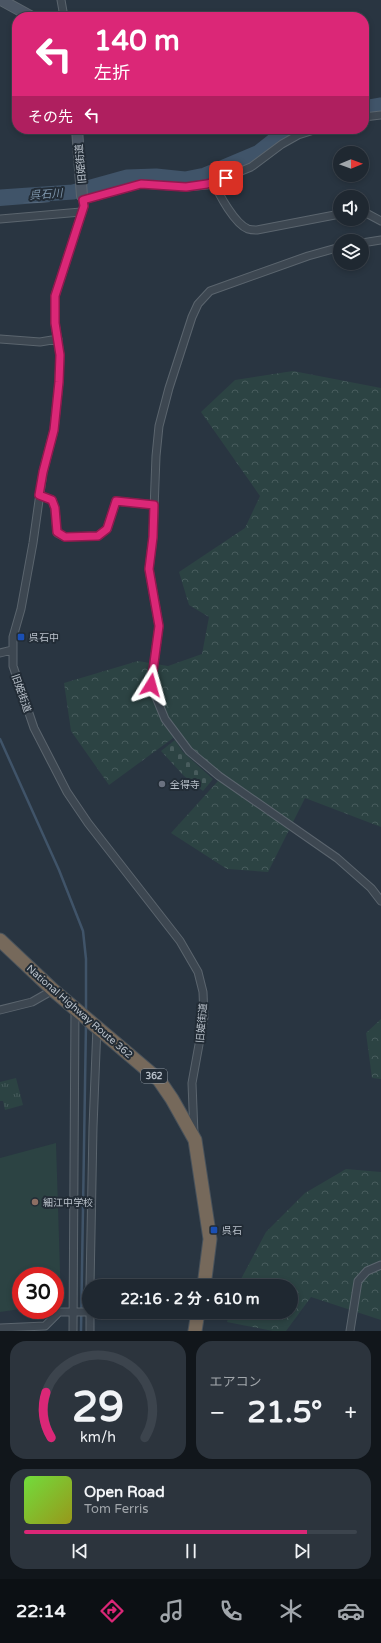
<!DOCTYPE html>
<html lang="ja">
<head>
<meta charset="utf-8">
<style>
  :root { --surface:#1f2831; --page:#2c343d; --text:#f1f3f6; --muted:#a1a6ab; --line:#3c444d; --accent:#db2777 }
  body { margin:0; font-family:"Varela Round","Noto Sans JP",sans-serif; background:var(--page); color:var(--text); height:100vh; display:flex; flex-direction:column; font-size:15px; white-space:nowrap }
  * { box-sizing:border-box; margin:0 }
  p { font-size:13px; color:var(--muted) }
  .icon { flex:none; width:22px; height:22px; fill:none; stroke:currentColor; stroke-width:2; stroke-linecap:round; stroke-linejoin:round }
  .map { position:relative; height:1331px; overflow:hidden }
  .details { display:flex; flex-direction:column; gap:10px; padding:10px; background:#11161b; flex:1 }
  .details>* { flex:none }
  .guide { position:absolute; left:12px; top:12px; width:357px; height:122px; border-radius:16px; box-shadow:0 2px 6px #0003,0 0 0 1px var(--line); background:#db2777; color:#fff; overflow:hidden }
  .needle { width:26px; rotate:89deg }
  .tools { position:absolute; left:333px; top:146px; display:grid; gap:8px }
  .tools a { display:grid; place-items:center; width:36px; height:36px; border-radius:50%; background:var(--surface); box-shadow:0 2px 6px #0003,0 0 0 1px var(--line); font-size:20px }
  .speed { position:absolute; left:12px; top:1267px; display:flex; gap:8px; font-size:20px; font-weight:700; text-align:center }
  .speed>* { display:grid; place-content:center; width:52px; height:52px; border-radius:50%; background:var(--surface); box-shadow:0 2px 6px #0003,0 0 0 1px var(--line); line-height:1 }
  .speed .limit { border:6px solid #d22; background:#fff; color:#111 }
  .pin { position:absolute; display:grid; place-items:center; width:34px; height:34px; color:#fff; margin:-17px; border-radius:8px; box-shadow:0 2px 6px #0006 }
  .me { position:absolute; width:44px; margin:-22px; rotate:8deg; stroke-linejoin:round; filter:drop-shadow(0 0 3px #0008) }
  .turn { display:flex; align-items:center; gap:14px; height:84px; padding:0 16px; font-size:18px }
  .turn .icon { width:52px; height:52px; stroke-width:2.5 }
  .turn b { display:block; font-size:28px; line-height:34px }
  .then { display:flex; align-items:center; height:38px; padding:0 16px; background:#0003; gap:8px; font-size:15px }
  .big { font-size:30px; font-weight:700; line-height:1.1 }
  .details .card { flex:1; display:flex; flex-direction:column; justify-content:center; gap:6px; min-width:0; padding:0 14px; border-radius:16px; background:var(--page) }
  .details .dial { align-items:center; gap:0 }
  .dial svg { height:104px; overflow:visible; fill:none; stroke:var(--line); stroke-width:7; stroke-linecap:round; text-anchor:middle }
  .dial text { fill:var(--text); stroke:none }
  .song { display:flex; align-items:center; gap:12px }
  .cover { width:48px; height:48px; border-radius:6px; background:linear-gradient(135deg,hsl(100 70% 55%),hsl(60 70% 35%)) }
  .played { height:4px; border-radius:2px; background:linear-gradient(90deg,var(--accent) 85%,var(--line) 85%) }
  .keys { display:flex; justify-content:space-around; direction:ltr }
  .heat { display:flex; justify-content:space-between; align-items:center; font-size:22px; direction:ltr }
  .details .tiles { flex:1; display:grid; gap:10px; grid-template-columns:1fr 1fr }
  .card:last-child { grid-column:span 2 }
  .trip { position:absolute; left:82px; top:1279px; width:216px; height:40px; border-radius:20px; background:var(--surface); box-shadow:0 2px 6px #0003,0 0 0 1px var(--line); font-weight:700; line-height:40px; text-align:center }
  .dock { display:flex; height:64px; justify-content:space-around; align-items:center; background:#0c1014; color:var(--muted) }
  .dock .icon { width:28px; height:28px }
  .dock .current { color:var(--accent) }
  .dock b { font-size:18px; color:var(--text) }
  .map>svg:first-child { display:block }
</style>
</head>
<body>
<div class="map">
<svg width="381" height="1331" viewBox="0 0 381 1331">
  <defs>
    <pattern id="grass-tufts" width="24" height="20" patternUnits="userSpaceOnUse"><rect width="24" height="20" fill="#2c4343"/><path d="M3 7l-1-3M5 7V3M7 7l1-3M15 17l-1-3M17 17v-4M19 17l1-3" fill="none" stroke="#485c5d"/></pattern>
    <pattern id="forest-crowns" width="20" height="18" patternUnits="userSpaceOnUse"><rect width="20" height="18" fill="#2c4343"/><path d="M2 6a3 3 0 1 1 6 0M12 15a3 3 0 1 1 6 0" fill="none" stroke="#485c5d"/></pattern>
    <pattern id="cemetery-stones" width="16" height="16" patternUnits="userSpaceOnUse"><rect width="16" height="16" fill="#2c4343"/><path d="M2 7V4a2 2 0 0 1 4 0v3zM10 15v-3a2 2 0 0 1 4 0v3z" fill="#485c5d"/></pattern>
    <pattern id="water-rules" width="6" height="5" patternUnits="userSpaceOnUse"><rect width="6" height="5" fill="#405469"/><path d="M0 2.5h6" fill="none" stroke="#5a6b7d"/></pattern>
  </defs>
  <rect width="100%" height="100%" fill="#293541"/>
  <path fill="url(#grass-tufts)" d="M16,1078L23,1105L5,1110L3,1101H0V1082Z"/>
  <path fill="url(#forest-crowns)" d="M293,371L381,388V827L305,798L268,872L227,869L171,833L218,781L180,733L109,785L71,731L64,683L138,661L168,666L202,654L209,617L189,605L179,572L245,528L260,496L201,412L235,380Z
    M381,1019V1079L372,1078L366,1033Z
    M346,1169L381,1172V1320L311,1297L286,1331H273L227,1322L230,1312H291V1286H239L241,1279L266,1232L305,1193Z"/>
  <path fill="url(#cemetery-stones)" d="M175,740L183,752L213,779L203,791L184,776L161,751Z"/>
  <path fill="#2c4343" d="M56,1143L61,1302L55,1303V1276H21V1309L0,1312V1158Z"/>
  <path fill="url(#water-rules)" d="M44,190L50,202L0,206V194Z"/>
  <g fill="none" stroke-linecap="round" stroke-linejoin="round">
    <path stroke="#405469" stroke-width="2.5" d="M0,739L59,870L83,931L86,959V1013
      M81,1331L86,1024"/>
    <path stroke="#405469" stroke-width="15" d="M364,108L381,105
      M0,197L73,192L127,177L156,176L185,179L205,175L259,152L278,137L293,129"/>
    <defs>
      <path id="street" d="M61,0L64,17
        M364,117L381,115
        M214,182C219,195 235,224 248,229C251,230 254,230 257,230L340,214
        M82,196L84,206L55,296V323L60,355L59,382L54,430L43,472L33,543L21,609L13,637V666L34,728L67,792L88,823L180,941L198,972L203,992L204,1017L192,1083L194,1134
        M83,200L141,184L186,187L207,185L251,167L282,144L298,135L317,129
        M362,213H366L381,221
        M0,219L81,212
        M362,243L381,240
        M340,247L308,256L210,291L198,304L192,317L169,388L159,426L156,456L153,537L149,569L159,626L151,685L165,719L189,751L219,776L337,858L371,888L381,901
        M0,339L40,342L58,339
        M39,495L52,500L55,508L57,533L65,537L98,536L107,529L116,501L154,505
        M0,653L12,650
        M0,1010L32,1002L53,990
        M90,1286L93,1127L97,1026
        M0,1328L45,1326L59,1312H89
        M73,1331L75,1008
        M90,1331V1312
        M350,1331L358,1281L367,1271L381,1265"/>
      <path id="secondary" d="M1,0L32,17
        M77,129L82,196"/>
      <path id="highway" d="M0,940L53,990L159,1080L172,1099L195,1140L210,1239L204,1286
        M195,1331L198,1312"/>
    </defs>
    <use href="#street" stroke="#5b656e" stroke-width="9"/>
    <use href="#secondary" stroke="#5b656e" stroke-width="12"/>
    <use href="#highway" stroke="#48525b" stroke-width="15"/>
    <use href="#street" stroke="#3d4751" stroke-width="7"/>
    <use href="#secondary" stroke="#4b5664" stroke-width="10"/>
    <use href="#highway" stroke="#76695b" stroke-width="13"/>
  </g>
  <g fill="none" stroke-linecap="round" stroke-linejoin="round">
    <defs>
      <path id="route" d="M151,685L159,626L149,569L153,537L154,505L116,501L107,529L98,536L65,537L57,532L55,508L52,500L39,495L43,472L54,430L59,382L60,355L55,323V296L84,206L83,200L141,184L186,187L207,184L226,178"/>
    </defs>
    <use href="#route" stroke="#8e194d" stroke-width="10"/>
    <use href="#route" stroke="#db2777" stroke-width="7"/>
  </g>
  <g fill="#1a4fb4" stroke="#222c36" stroke-width="1.5">
    <rect x="17" y="633" width="8" height="8" rx="2"/>
    <rect x="210" y="1226" width="8" height="8" rx="2"/>
  </g>
  <circle fill="#6b7280" stroke="#222c36" stroke-width="1.5" cx="162" cy="784" r="4"/>
  <circle fill="#8d6e63" stroke="#222c36" stroke-width="1.5" cx="35" cy="1202" r="4"/>
  <g text-anchor="middle" stroke-width="4" stroke-linejoin="round" paint-order="stroke">
    <rect fill="#222c36" stroke="#8c959e" stroke-width="1" x="141" y="1069" width="26" height="14" rx="3"/>
    <g font-size="9" font-weight="bold" fill="#bac2cb">
      <text x="154" y="1079">362</text>
    </g>
    <g font-size="10" fill="#bac2cb" stroke="#222c36">
      <text transform="translate(80 164) rotate(-95)" y="4">旧姫街道</text>
      <text transform="translate(22 693) rotate(71)" y="4">旧姫街道</text>
      <text transform="translate(80 1011) rotate(41)" y="4">National Highway Route 362</text>
      <text transform="translate(201 1023) rotate(-85)" y="4">旧姫街道</text>
    </g>
    <g font-size="10" fill="#bac2cb" stroke="#222c36" text-anchor="start">
      <text x="29" y="641">呉石中</text>
      <text x="170" y="788">全得寺</text>
      <text x="43" y="1206">細江中学校</text>
      <text x="222" y="1234">呉石</text>
    </g>
    <g font-size="11" font-style="italic" fill="#7d95ab" stroke="#222c36">
      <text transform="translate(46 194) rotate(-4)" y="4">呉石川</text>
    </g>
  </g>
</svg>
<div class="tools">
<a><svg class="needle" viewBox="-14 -14 28 28"><path d="M0-13l5 13h-10z" fill="#e53935"/><path d="M0 13l5-13h-10z" fill="#a1a6ab"/></svg></a>
<a><svg class="icon" aria-label="sound" viewBox="0 0 24 24"><path d="M4 9h4l5-4v14l-5-4H4zM17 9q2 3 0 6"/></svg></a>
<a><svg class="icon" aria-label="layers" viewBox="0 0 24 24"><path d="M12 4l9 5-9 5-9-5zM3 14l9 5 9-5"/></svg></a>
</div>
<div class="speed"><div class="limit">30</div></div>
<div class="pin" style="left:226px;top:178px;background:#d93025"><svg class="icon" aria-label="arrive" viewBox="0 0 24 24"><path d="M6 21V4h12l-3 4 3 4H6"/></svg></div>
<svg class="me" style="left:151px;top:685px" viewBox="-20 -20 40 40"><path d="M0-17L14 15 0 8-14 15z" fill="#db2777" stroke="#fff" stroke-width="4"/></svg>
<div class="trip">22:16 · 2 分 · 610 m</div>
<div class="guide">
<div class="turn"><svg class="icon" aria-label="left" viewBox="0 0 24 24"><path d="M17 20v-9H6M10 6l-5 5 5 5"/></svg><div><b>140 m</b>左折</div></div>
<div class="then">その先<svg class="icon" aria-label="left" viewBox="0 0 24 24"><path d="M17 20v-9H6M10 6l-5 5 5 5"/></svg></div>
</div>
</div>
<section class="details">
<div class="tiles">
<div class="card dial"><svg viewBox="0 0 100 80">
<path d="M14 69A42 42 0 1 1 86 69"/>
<path d="M14 69A42 42 0 0 1 10 34" stroke="#db2777"/>
<text x="50" y="56" font-size="32" font-weight="700">29</text>
<text x="50" y="72" font-size="11">km/h</text>
</svg></div>
<div class="card"><p>エアコン</p>
<div class="heat"><a>−</a><b class="big">21.5°</b><a>+</a></div>
</div>
<div class="card">
<div class="song"><i class="cover"></i><div><b>Open Road</b><p>Tom Ferris</p></div></div>
<div class="played"></div>
<div class="keys"><svg class="icon" aria-label="previous" viewBox="0 0 24 24"><path d="M18 5L8 12l10 7zM5 5v14"/></svg><svg class="icon" aria-label="pause" viewBox="0 0 24 24"><path d="M8 5v14M16 5v14"/></svg><svg class="icon" aria-label="next" viewBox="0 0 24 24"><path d="M6 5l10 7-10 7zM19 5v14"/></svg></div>
</div>
</div>
</section>
<nav class="dock">
<b>22:14</b>
<svg class="icon current" aria-label="directions" viewBox="0 0 24 24"><path d="M12 3l9 9-9 9-9-9zM9 14v-3h6M13 9l2 2-2 2"/></svg>
<svg class="icon" aria-label="music" viewBox="0 0 24 24"><path d="M9 18V5l10-2v13"/><circle cx="6" cy="18" r="3"/><circle cx="16" cy="16" r="3"/></svg>
<svg class="icon" aria-label="phone" viewBox="0 0 24 24"><path d="M5 4h4l2 5-3 2q2 4 5 5l2-3 5 2v4C11 20 4 13 5 4z"/></svg>
<svg class="icon" aria-label="climate" viewBox="0 0 24 24"><path d="M12 3v18M4 7l16 10M4 17L20 7"/></svg>
<svg class="icon" aria-label="car" viewBox="0 0 24 24"><path d="M5 17H2v-5l4-1 3-4h7l3 4 3 1v5h-3M9 17h6M6 11h13"/><circle cx="7" cy="17" r="2"/><circle cx="17" cy="17" r="2"/></svg>
</nav>
</body>
</html>
